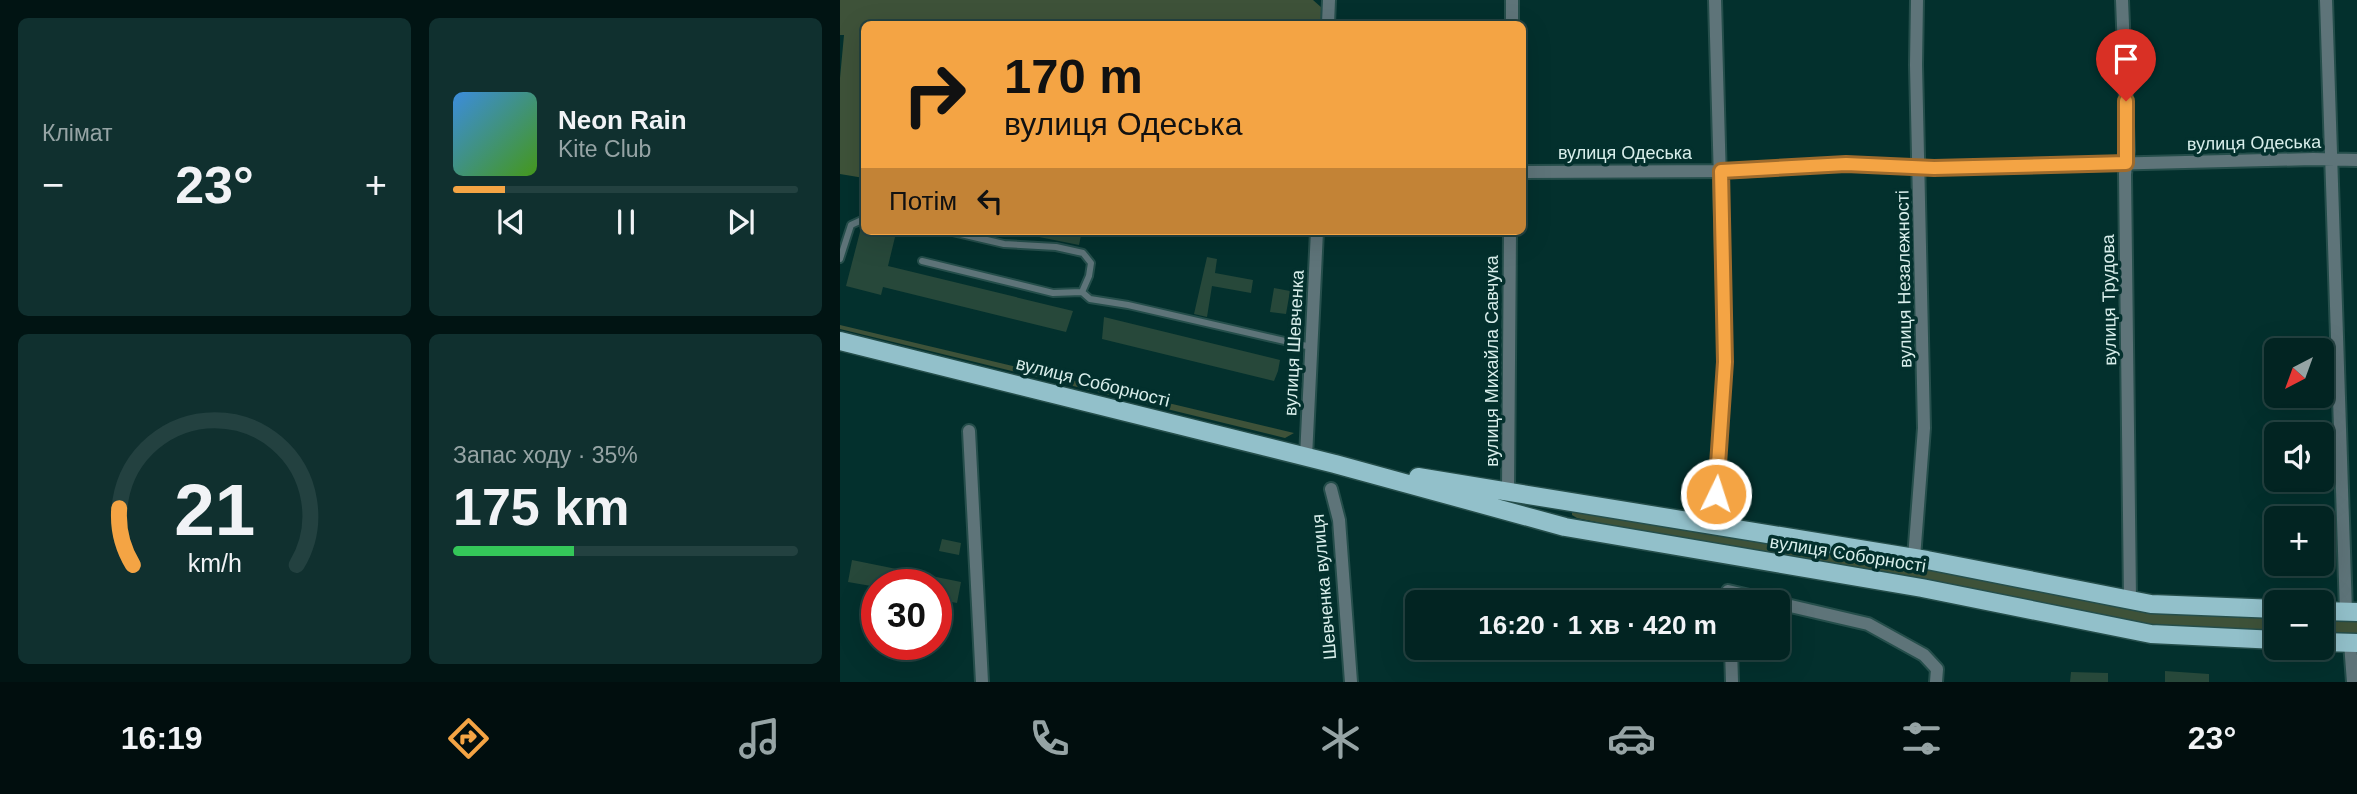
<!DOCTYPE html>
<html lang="uk">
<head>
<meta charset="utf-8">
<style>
  :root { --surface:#022422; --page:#10302f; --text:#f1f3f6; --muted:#96a4a5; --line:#234140; --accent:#f4a444 }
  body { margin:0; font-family:Helvetica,sans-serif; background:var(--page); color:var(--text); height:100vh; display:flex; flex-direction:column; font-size:26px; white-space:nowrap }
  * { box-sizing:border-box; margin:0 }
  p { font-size:23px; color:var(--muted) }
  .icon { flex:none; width:38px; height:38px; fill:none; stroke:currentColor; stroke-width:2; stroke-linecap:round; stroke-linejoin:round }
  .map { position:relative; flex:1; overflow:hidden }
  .side { display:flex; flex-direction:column; gap:18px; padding:18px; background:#011413; width:840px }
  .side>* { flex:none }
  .banner { position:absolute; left:21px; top:21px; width:665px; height:214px; border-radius:10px; box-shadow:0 7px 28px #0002,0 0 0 2px var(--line); background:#f4a444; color:#111; overflow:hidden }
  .needle { width:46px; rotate:221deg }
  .tools { position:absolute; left:1424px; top:338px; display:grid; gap:14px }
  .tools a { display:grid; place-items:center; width:70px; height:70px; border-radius:10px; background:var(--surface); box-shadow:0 7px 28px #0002,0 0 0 2px var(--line); font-size:35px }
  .speed { position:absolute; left:21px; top:569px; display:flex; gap:14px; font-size:35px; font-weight:700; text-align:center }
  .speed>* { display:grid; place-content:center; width:91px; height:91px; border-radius:50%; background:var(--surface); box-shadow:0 7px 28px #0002,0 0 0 2px var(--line); line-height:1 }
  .speed .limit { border:10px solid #d22; background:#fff; color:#111 }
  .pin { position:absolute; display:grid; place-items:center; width:60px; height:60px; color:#fff; margin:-72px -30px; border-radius:50% 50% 50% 0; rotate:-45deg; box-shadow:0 0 7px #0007 }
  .pin .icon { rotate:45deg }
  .me { position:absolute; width:77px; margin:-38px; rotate:4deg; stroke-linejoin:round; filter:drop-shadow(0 0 5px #0008) }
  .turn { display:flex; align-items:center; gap:24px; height:147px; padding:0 28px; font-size:32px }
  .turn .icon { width:91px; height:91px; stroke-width:2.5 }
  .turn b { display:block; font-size:49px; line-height:60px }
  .then { display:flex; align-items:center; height:66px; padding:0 28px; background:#0003; gap:14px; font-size:26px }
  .big { font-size:52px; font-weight:700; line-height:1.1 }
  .side .card { flex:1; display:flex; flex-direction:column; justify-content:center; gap:10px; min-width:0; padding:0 24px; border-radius:10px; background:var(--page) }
  .side .dial { align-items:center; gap:0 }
  .dial svg { height:182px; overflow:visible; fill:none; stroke:var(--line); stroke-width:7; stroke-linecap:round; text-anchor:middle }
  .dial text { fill:var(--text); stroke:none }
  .song { display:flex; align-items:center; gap:21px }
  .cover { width:84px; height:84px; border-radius:10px; background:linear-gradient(135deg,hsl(210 70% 55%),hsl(100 70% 35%)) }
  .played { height:7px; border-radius:4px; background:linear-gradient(90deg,var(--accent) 15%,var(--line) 15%) }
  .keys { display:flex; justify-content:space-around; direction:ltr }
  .heat { display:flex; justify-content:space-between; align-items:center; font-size:38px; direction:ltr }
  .charge { height:10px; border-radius:5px; background:linear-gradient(90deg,#34c759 35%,var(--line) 0) }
  .side .tiles { flex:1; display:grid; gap:18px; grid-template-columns:repeat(2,1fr) }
  .trip { position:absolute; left:565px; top:590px; width:385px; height:70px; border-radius:10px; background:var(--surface); box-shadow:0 7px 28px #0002,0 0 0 2px var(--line); font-weight:700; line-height:70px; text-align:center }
  .tab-bar { display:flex; height:112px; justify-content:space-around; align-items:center; background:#010e0e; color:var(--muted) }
  .tab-bar .icon { width:49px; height:49px }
  .tab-bar .selected { color:var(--accent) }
  .tab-bar b { font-size:32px; color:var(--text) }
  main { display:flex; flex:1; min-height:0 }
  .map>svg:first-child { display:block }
</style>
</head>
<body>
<main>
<section class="side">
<div class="tiles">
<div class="card"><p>Клімат</p>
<div class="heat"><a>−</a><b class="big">23°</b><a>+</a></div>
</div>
<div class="card">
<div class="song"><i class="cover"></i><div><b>Neon Rain</b><p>Kite Club</p></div></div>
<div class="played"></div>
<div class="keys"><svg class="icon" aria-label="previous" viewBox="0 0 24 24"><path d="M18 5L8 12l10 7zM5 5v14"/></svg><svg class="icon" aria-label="pause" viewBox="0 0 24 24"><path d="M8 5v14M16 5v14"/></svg><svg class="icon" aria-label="next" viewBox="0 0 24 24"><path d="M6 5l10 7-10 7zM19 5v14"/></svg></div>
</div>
<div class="card dial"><svg viewBox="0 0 100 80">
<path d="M14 69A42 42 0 1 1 86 69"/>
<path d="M14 69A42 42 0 0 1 8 44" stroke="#f4a444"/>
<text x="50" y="56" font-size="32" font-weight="700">21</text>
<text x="50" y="72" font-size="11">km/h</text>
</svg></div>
<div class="card"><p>Запас ходу · 35%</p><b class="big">175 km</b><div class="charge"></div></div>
</div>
</section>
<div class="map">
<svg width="1517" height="682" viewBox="0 0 1517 682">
  <rect width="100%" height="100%" fill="#03302d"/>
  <path fill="#3e5239" d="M0,0H473L482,8L481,24H24V178L0,174V78L4,35H0Z
    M0,325L454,433L445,438L0,329Z
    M732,509L1437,617V632L1309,627L877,548L737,518L732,515Z
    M1482,619H1517V634H1482Z"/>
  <path fill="#27483a" d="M21,228L55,237L48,266L233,311L226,332L43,287L41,295L6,286Z
    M195,231H242L239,245L194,236Z
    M367,257L377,259L375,273L413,280L411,293L372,286L367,317L354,314Z
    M434,288L450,291L446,314L430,312Z
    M264,317L440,360L438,371L434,381L262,339Z
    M102,539L121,543L119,555L99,551Z
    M12,560L121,582L117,603L96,599V584H37V587L8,582Z
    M1325,671L1369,674V682H1325Z
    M1231,672L1268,673V682H1230Z"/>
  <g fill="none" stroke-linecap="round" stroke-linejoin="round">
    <defs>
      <path id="service" d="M108,231L164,244L216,247L243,253L251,263L249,276L242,292
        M0,259L11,225L24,219
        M82,261L213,293L242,292L250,299L288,305L471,347"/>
      <path id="minor" d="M875,0L885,362L876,494L879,527
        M1282,0L1288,151L1285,174L1290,600
        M1486,0L1506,612
        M488,24L489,0
        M672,24V0
        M682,172L895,171L1006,164L1094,168L1473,159L1517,160
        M129,431L142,682
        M466,457L477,231
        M491,489L499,520L511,682
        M668,490L670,231
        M1074,558L1084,428L1076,65L1077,0
        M889,602L888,591L935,602
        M938,603L1028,624L1084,655L1097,669L1096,682
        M1510,643L1513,682
        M891,648L892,682"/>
      <path id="primary" d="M0,341L495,464L725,527L1082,588L1311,634L1437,640
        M578,477L1087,560L1311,604L1437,609
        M1482,611L1517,612
        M1482,642L1517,643"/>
    </defs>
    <use href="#service" stroke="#254e4b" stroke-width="10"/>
    <use href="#minor" stroke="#254e4b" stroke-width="16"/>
    <use href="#primary" stroke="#254e4b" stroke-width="21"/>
    <use href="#service" stroke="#5e7479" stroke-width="6"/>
    <use href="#minor" stroke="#5e7479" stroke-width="12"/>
    <use href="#primary" stroke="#92c0ca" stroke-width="18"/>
  </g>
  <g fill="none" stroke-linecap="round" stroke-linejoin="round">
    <defs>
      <path id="route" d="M876,494L885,362L881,171L1006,164L1094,168L1286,163V101"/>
    </defs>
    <use href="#route" stroke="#9f6b2c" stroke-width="18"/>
    <use href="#route" stroke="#f4a444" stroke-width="12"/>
  </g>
  <g text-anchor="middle" stroke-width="7" stroke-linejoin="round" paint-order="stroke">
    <g font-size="18" fill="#d8eeeb" stroke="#03302d">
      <text transform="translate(1414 143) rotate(-1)" y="6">вулиця Одеська</text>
      <text x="785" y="159">вулиця Одеська</text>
      <text transform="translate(1064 279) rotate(-91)" y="6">вулиця Незалежності</text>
      <text transform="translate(1269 300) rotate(-91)" y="6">вулиця Трудова</text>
      <text transform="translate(454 343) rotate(-87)" y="6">вулиця Шевченка</text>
      <text transform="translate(652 361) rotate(-90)" y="6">вулиця Михайла Савчука</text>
      <text transform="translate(253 382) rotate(14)" y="6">вулиця Соборності</text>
      <text transform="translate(1008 554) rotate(9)" y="6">вулиця Соборності</text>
      <text transform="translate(484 587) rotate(-95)" y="6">Шевченка вулиця</text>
    </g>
  </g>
</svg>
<div class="tools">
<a><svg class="needle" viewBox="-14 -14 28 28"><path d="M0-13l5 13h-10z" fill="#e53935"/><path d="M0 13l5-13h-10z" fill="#96a4a5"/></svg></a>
<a><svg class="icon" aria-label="sound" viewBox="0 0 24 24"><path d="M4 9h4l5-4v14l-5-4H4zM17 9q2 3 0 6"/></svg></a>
<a>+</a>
<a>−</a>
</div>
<div class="speed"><div class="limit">30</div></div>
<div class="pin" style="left:1286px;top:101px;background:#d93025"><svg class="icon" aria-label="arrive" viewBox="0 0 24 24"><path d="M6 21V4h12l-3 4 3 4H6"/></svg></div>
<svg class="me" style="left:876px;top:494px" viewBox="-20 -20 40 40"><circle r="17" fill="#f4a444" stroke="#fff" stroke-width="3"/><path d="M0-11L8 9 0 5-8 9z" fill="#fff"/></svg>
<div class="trip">16:20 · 1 хв · 420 m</div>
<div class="banner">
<div class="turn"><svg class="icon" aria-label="right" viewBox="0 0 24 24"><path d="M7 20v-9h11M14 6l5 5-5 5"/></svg><div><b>170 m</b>вулиця Одеська</div></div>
<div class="then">Потім<svg class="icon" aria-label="left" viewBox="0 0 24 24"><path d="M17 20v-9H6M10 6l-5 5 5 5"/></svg></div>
</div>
</div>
</main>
<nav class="tab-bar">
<b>16:19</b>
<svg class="icon selected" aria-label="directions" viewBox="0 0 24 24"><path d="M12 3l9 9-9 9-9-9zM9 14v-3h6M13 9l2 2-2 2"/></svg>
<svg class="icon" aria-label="music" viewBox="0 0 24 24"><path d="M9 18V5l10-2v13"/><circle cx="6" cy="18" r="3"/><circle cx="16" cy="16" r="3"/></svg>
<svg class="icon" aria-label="phone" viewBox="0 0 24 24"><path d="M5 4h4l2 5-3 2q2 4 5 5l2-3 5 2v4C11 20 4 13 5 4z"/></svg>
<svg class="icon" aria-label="climate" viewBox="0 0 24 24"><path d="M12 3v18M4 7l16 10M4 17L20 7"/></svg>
<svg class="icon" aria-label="car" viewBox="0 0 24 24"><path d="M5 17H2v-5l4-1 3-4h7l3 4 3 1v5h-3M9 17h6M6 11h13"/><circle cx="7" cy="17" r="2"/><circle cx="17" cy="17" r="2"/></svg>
<svg class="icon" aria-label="filters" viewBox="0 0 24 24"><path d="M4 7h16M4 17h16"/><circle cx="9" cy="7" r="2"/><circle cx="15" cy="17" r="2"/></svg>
<b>23°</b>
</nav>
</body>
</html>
